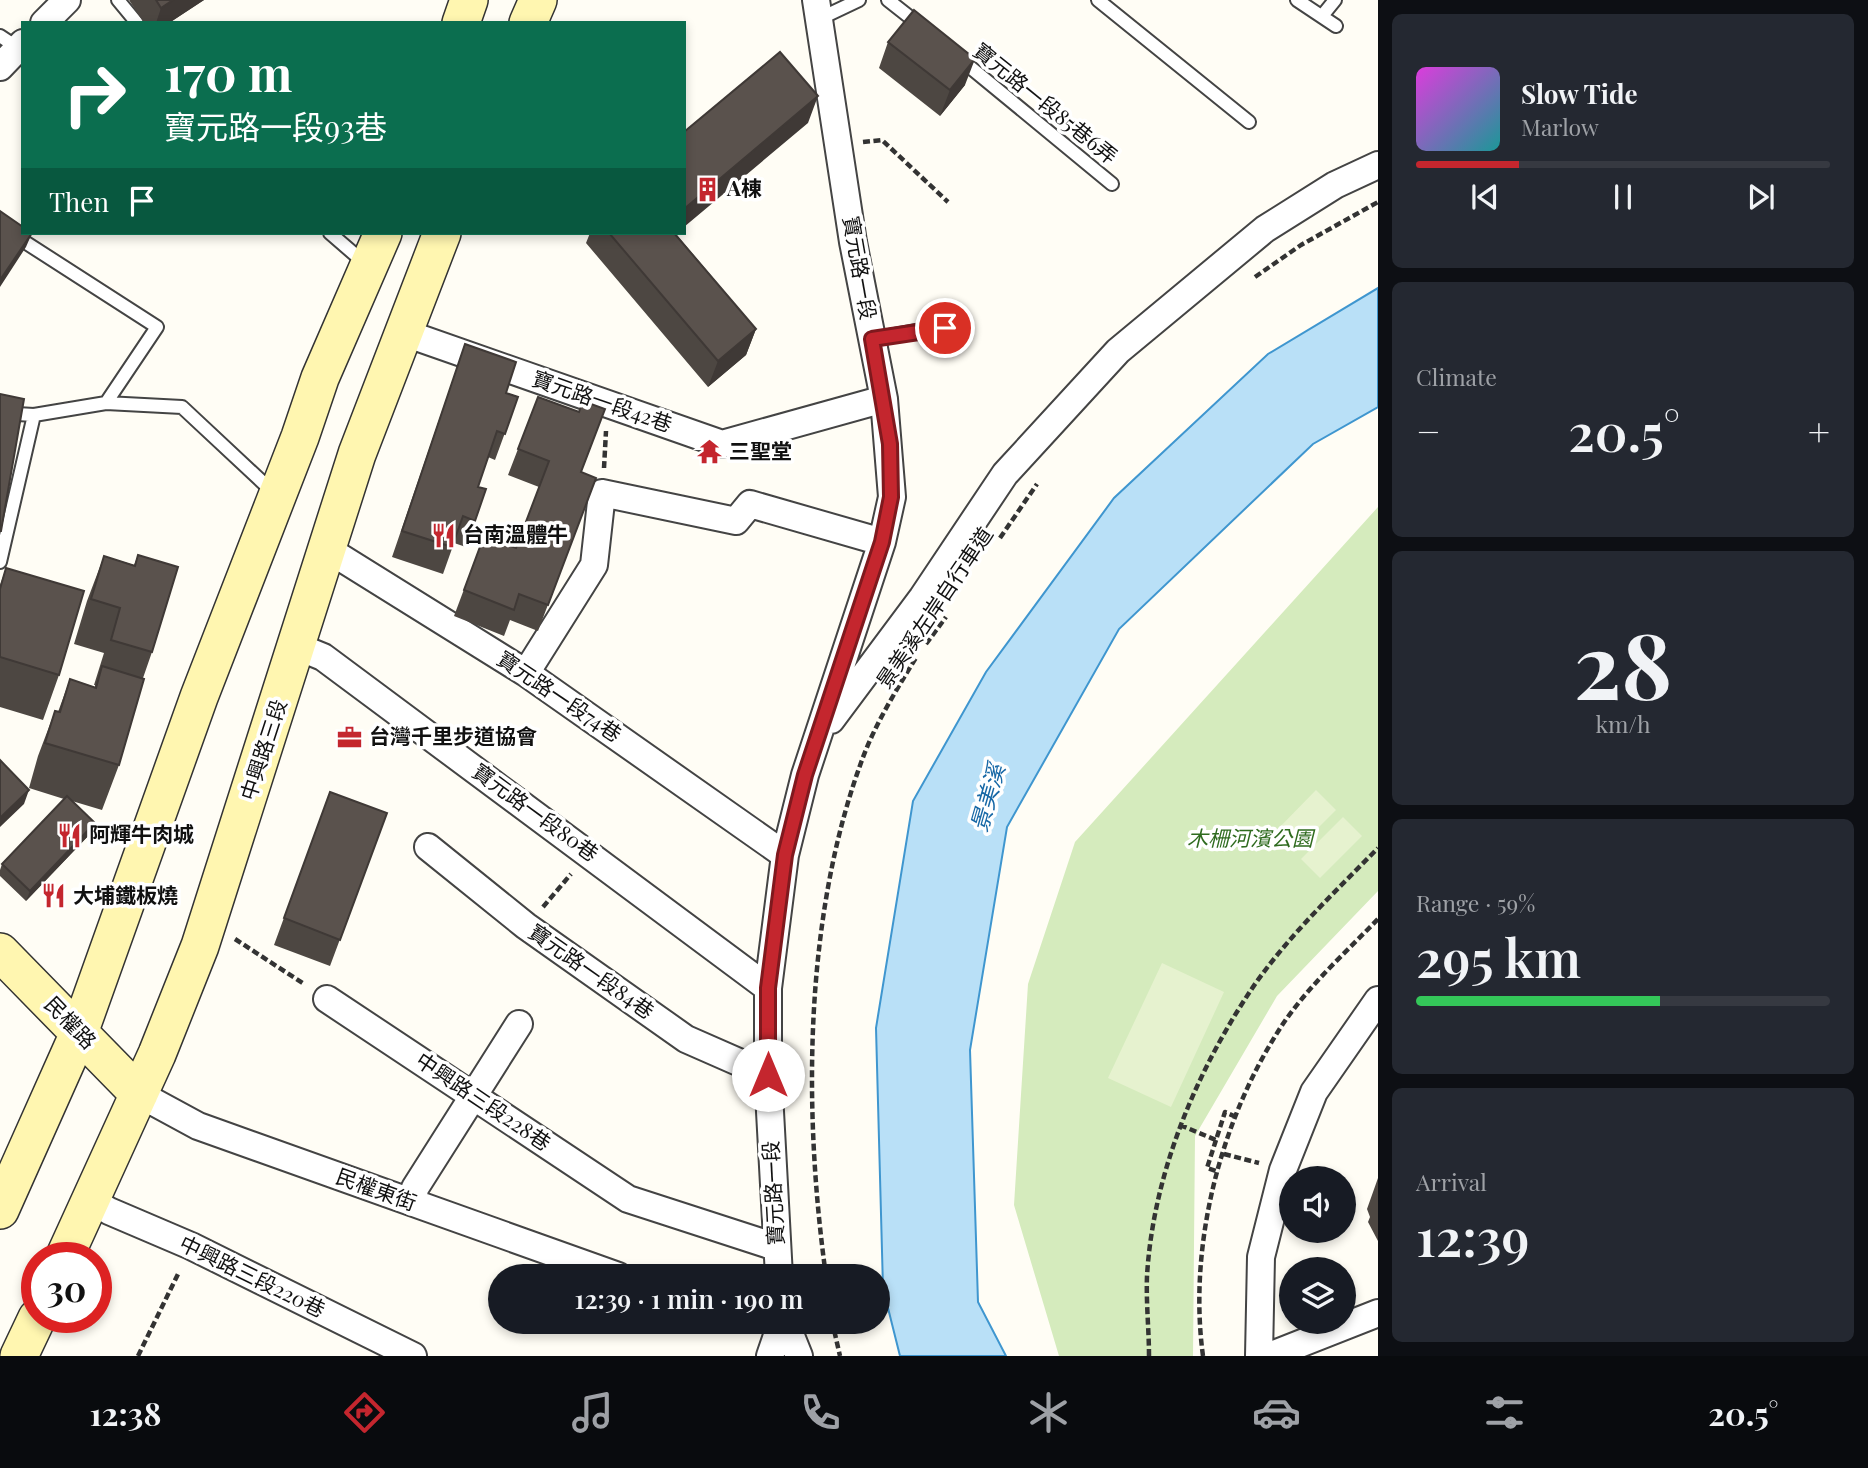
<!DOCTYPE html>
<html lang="en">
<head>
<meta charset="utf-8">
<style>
  :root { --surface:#171b24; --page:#242831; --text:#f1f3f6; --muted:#9ea1a6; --line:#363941; --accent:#c4262e }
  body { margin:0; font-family:"Playfair Display","Noto Sans TC",serif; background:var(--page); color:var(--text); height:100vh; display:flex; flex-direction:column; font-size:26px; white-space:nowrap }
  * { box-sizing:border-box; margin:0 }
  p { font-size:23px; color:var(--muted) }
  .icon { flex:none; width:38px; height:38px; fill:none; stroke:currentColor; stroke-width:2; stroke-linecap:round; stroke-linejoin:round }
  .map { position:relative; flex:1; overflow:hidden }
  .panel { display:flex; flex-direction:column; gap:14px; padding:14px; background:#0d0f14; width:490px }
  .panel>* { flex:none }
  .hud { position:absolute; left:21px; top:21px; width:665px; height:214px; border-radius:0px; box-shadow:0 4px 10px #0003; background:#0b6e4f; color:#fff; overflow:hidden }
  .fabs { position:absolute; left:1279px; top:1166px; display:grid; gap:14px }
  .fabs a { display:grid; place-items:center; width:77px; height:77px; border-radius:50%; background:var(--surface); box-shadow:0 4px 10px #0003; font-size:35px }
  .speed { position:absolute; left:21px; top:1242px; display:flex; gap:14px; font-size:35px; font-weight:700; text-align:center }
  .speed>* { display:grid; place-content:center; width:91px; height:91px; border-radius:50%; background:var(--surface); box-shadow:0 4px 10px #0003; line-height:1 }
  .speed .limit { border:10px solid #d22; background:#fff; color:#111 }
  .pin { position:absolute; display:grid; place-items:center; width:60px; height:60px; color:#fff; margin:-30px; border:4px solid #fff; border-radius:50%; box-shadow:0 2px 7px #0007 }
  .me { position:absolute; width:77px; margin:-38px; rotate:0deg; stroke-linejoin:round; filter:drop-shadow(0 0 5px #0008) }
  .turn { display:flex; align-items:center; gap:24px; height:147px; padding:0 28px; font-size:32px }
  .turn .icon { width:91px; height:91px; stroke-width:2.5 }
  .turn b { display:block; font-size:49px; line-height:60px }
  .then { display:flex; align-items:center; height:66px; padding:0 28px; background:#0003; gap:14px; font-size:26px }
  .big { font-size:52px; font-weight:600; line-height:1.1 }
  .panel .card { flex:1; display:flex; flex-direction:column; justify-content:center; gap:10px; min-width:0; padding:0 24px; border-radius:10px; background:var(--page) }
  .panel .dial { align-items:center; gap:0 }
  .dial b { font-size:91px; line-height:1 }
  .song { display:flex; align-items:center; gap:21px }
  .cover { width:84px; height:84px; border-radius:10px; background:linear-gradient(135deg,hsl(300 70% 55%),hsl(180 70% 35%)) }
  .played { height:7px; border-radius:4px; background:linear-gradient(90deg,var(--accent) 25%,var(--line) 25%) }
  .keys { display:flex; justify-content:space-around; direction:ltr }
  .heat { display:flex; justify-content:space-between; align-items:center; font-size:38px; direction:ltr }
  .charge { height:10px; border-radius:5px; background:linear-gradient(90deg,#34c759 59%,var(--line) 0) }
  .trip { position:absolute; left:488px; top:1264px; width:402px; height:70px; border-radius:35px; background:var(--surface); box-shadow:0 4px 10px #0003; font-weight:600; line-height:70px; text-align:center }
  .tab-bar { display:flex; height:112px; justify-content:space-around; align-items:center; background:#090b0e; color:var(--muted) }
  .tab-bar .icon { width:49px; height:49px }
  .tab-bar .current { color:var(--accent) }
  .tab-bar b { font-size:32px; color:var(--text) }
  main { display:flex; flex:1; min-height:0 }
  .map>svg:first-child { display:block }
</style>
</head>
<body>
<main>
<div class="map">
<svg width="1378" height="1356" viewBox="0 0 1378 1356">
  <rect width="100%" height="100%" fill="#fffdf5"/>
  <path fill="#d5ebbd" d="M1378,507V891L1277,996L1195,1136L1193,1356H1059L1014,1205L1028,984L1075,842Z"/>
  <path fill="#e6f2cf" d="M1316,790L1336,810L1294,852L1275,832Z
    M1343,817L1362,836L1320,878L1301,859Z
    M1162,963L1224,992L1171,1107L1108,1078Z"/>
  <path fill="#b9e0f7" stroke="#3f96cf" stroke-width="2" d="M1378,288V407L1313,444L1119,629L1007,827L970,1050L978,1302L1006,1356H900L883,1288L876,1028L913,801L986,672L1114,498L1268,354Z"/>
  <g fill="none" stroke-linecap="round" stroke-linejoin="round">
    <defs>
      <path id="lane" d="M118,0L137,23
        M888,0L921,26
        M1098,0L1249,122
        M1297,0L1336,26
        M1322,16L1335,0
        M819,19L859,0
        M0,36L18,48
        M959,58L1112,184
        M0,226L157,327L106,403
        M330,233L367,265
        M872,339L931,328H959
        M0,413L34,415L106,403L182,407L273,492
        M0,562L34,415"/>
      <path id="street" d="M44,23L67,0
        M0,67L23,43
        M402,332L722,444L884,399
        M327,549L526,673L785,855
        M296,646L323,657L768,988
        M526,673L594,565L602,493L736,521L750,504L882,542
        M831,720L922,598L1005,474L1118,351L1265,229L1335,185L1378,165
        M428,847L526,926L686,1039L768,1075
        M327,999L628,1199L776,1247
        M139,1094L198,1126L618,1276
        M91,1200L109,1211L191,1246L413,1356
        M413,1203L415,1188L519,1024
        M779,1276L768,1075V988L785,855L805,775L882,542L892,497L884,399L853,242L816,0
        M785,1321L799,1356
        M770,1356L782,1321
        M1259,1356L1261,1257L1283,1170L1314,1092L1378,1000
        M1269,1356L1378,1313"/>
      <path id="secondary" d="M461,23L469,0
        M528,23L538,0
        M0,952L139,1094
        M0,1210L79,1033L199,697L300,437L320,378L383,233
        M64,1258L157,1054L200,946L357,454L442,233
        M19,1356L37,1318"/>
    </defs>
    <use href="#lane" stroke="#444" stroke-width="16"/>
    <use href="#street" stroke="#444" stroke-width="30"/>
    <use href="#secondary" stroke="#333" stroke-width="40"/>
    <path stroke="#333" stroke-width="4.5" stroke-dasharray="7 3.5" stroke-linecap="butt" d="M863,142L882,140L948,202
      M1255,277L1301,245L1378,202
      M604,468L606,431
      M1000,538L1037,484
      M926,644L946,617
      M543,907L571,874
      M235,939L304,984
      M1180,1125L1216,1140L1225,1112L1236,1117
      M1216,1140L1207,1168L1219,1172
      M1224,1154L1259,1163
      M826,1276C803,1111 804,917 862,760C875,724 897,689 917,656
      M832,1321L840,1356
      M138,1356L179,1272
      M1149,1356C1149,1330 1146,1303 1147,1276C1153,1175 1195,1074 1251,990C1286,938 1334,893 1378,848
      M1203,1356C1188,1247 1220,1122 1279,1030C1305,989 1344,954 1378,919"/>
    <use href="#lane" stroke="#fff" stroke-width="12"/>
    <use href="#street" stroke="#fff" stroke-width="26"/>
    <use href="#secondary" stroke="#fff6b0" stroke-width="37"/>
  </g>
  <path fill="#4d4742" d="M129,0H204L169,23H144Z
    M888,42L965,85L940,116L879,68Z
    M590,233H677L676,234L756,329L746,355L708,387L586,243Z
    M465,344L506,393L518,397L495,460L488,457L478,487L475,521L466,547L454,543L443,574L392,557Z
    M538,397L581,473L596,478L538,631L510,620L504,636L454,616L484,536L516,548L539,487L508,475Z
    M138,555L152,652L143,678L119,765L102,810L72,801L95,823L91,833L26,901L0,876V870L2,864L64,799L29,788L38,756L55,711L58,712L70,679L95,687V685H94L104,653L74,644L87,601L104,556L134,565Z
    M6,568L59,675L43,720L0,707V585Z
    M330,792L387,813L330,966L274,945Z
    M1378,1178V1241L1368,1222L1370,1217L1367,1209Z"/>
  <path fill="#3f3936" d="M173,0H204L169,23H156L161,8Z
    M975,59L965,85L940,116L950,90Z
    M818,96L808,123L684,227V209Z
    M32,233L26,247L0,287V280Z
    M756,329L746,355L708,387L718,361Z
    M29,790L24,804L0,827V818Z
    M95,823L91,833L26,901L30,891Z"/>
  <path fill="#5a524d" stroke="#3f3936" stroke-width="2" d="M156,0H173L161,8Z
    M914,10L975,59L950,90L888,42Z
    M780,52L818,96L684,209V132Z
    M0,211L23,227V233H32L0,280Z
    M609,233H674L756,329L718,361Z
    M465,344L516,362L506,393L518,397L505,434L497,431L478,487L486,489L475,521L463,516L452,547L402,531Z
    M0,394L24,399L1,531H0Z
    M538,397L579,412L583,401L605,409L581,472L596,478L548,605L519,594L514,610L464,590L484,536L516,548L549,461L518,449Z
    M138,555L178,567L152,652L111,640L120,608L91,599L104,556L135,566Z
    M6,568L84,591L59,675L0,657V589Z
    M102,666L144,679L119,765L45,743L55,711L60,712L70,679L96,688Z
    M0,760L29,790L0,818Z
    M330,792L387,813L340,940L284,918Z
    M67,796L95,823L30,891L2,864Z"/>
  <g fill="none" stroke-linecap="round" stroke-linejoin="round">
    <defs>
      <path id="route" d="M768,1075V988L785,855L805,775L882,542L891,497L890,444L872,339L945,328"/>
    </defs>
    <use href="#route" stroke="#7f191e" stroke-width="18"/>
    <use href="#route" stroke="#c4262e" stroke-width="12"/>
  </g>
  <defs>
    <symbol id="building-bare" viewBox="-9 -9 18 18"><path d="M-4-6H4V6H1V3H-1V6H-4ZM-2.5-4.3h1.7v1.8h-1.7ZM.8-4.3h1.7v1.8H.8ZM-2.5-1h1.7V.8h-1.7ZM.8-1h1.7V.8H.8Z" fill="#c4262e" stroke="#fff" stroke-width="2.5" paint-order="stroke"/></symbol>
    <symbol id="temple-bare" viewBox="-9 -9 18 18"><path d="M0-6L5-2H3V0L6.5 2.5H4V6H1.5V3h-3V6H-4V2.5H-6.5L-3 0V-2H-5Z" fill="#c4262e" stroke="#fff" stroke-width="2.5" paint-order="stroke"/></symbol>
    <symbol id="restaurant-bare" viewBox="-9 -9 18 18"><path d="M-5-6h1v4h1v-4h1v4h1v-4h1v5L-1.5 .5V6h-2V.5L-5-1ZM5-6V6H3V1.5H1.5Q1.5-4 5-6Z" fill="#c4262e" stroke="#fff" stroke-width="2.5" paint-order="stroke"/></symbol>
    <symbol id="office-bare" viewBox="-9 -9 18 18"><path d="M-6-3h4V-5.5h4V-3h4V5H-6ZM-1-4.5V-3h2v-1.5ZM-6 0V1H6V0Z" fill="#c4262e" stroke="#fff" stroke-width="2.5" paint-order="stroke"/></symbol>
  </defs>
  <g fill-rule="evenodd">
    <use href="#building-bare" x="690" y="172" width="35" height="35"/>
    <use href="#temple-bare" x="692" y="434" width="35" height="35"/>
    <use href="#restaurant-bare" x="426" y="518" width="35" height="35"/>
    <use href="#office-bare" x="332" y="720" width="35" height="35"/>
    <use href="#restaurant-bare" x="52" y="818" width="35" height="35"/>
    <use href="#restaurant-bare" x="36" y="878" width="35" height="35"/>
  </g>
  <g text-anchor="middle" stroke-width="7" stroke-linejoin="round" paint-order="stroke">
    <g font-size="21" fill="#111" stroke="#fff">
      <text transform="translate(1045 104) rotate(39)" y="7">寶元路一段85巷6弄</text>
      <text transform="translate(859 268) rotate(80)" y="7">寶元路一段</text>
      <text transform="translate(602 402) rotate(19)" y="7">寶元路一段42巷</text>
      <text transform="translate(935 608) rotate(-56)" y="7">景美溪左岸自行車道</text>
      <text transform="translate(559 697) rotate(34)" y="7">寶元路一段74巷</text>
      <text transform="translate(264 750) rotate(-72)" y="7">中興路三段</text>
      <text transform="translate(535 813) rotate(36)" y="7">寶元路一段80巷</text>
      <text transform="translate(591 972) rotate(35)" y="7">寶元路一段84巷</text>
      <text transform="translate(70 1023) rotate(46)" y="7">民權路</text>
      <text transform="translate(483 1102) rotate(34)" y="7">中興路三段228巷</text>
      <text transform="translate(376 1190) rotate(20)" y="7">民權東街</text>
      <text transform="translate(774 1193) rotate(-93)" y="7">寶元路一段</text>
      <text transform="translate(252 1277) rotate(26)" y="7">中興路三段220巷</text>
    </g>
    <g font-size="21" font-weight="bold" fill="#111" stroke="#fff" text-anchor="start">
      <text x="727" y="196">A棟</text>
      <text x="729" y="459">三聖堂</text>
      <text x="463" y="542">台南溫體牛</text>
      <text x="369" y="744">台灣千里步道協會</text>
      <text x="89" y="842">阿輝牛肉城</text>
      <text x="73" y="903">大埔鐵板燒</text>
    </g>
    <g font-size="21" font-style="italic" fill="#2f6b1f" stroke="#fff">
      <text x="1250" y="846">木柵河濱公園</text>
    </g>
    <g font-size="23" font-style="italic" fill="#1768a6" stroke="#fff">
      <text transform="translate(988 798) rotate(-74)" y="8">景美溪</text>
    </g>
  </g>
</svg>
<div class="fabs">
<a><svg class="icon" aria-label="sound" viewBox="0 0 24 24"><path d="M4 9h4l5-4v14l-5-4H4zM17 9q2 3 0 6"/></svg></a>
<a><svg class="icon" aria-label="layers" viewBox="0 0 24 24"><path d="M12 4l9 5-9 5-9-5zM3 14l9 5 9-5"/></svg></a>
</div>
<div class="speed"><div class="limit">30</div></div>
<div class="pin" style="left:945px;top:328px;background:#d93025"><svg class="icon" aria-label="arrive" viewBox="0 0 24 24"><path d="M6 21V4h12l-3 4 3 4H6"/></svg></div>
<svg class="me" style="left:768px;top:1075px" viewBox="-20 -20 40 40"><circle r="19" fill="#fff"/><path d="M0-13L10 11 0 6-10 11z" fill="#c4262e"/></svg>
<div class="trip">12:39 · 1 min · 190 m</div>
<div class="hud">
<div class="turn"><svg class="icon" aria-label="right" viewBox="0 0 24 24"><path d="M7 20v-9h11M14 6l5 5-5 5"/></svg><div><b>170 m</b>寶元路一段93巷</div></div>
<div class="then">Then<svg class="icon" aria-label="arrive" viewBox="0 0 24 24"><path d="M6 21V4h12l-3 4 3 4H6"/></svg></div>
</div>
</div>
<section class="panel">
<div class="card">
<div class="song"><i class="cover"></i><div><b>Slow Tide</b><p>Marlow</p></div></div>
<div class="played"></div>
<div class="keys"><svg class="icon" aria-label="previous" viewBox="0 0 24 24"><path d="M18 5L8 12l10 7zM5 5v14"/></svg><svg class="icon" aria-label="pause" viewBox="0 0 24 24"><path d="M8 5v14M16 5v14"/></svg><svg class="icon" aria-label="next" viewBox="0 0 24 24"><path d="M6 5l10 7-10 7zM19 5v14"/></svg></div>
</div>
<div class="card"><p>Climate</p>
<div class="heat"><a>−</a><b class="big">20.5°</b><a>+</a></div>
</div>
<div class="card dial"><b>28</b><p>km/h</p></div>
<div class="card"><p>Range · 59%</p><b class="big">295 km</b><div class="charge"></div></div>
<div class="card"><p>Arrival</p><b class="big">12:39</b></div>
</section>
</main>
<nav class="tab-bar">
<b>12:38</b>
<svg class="icon current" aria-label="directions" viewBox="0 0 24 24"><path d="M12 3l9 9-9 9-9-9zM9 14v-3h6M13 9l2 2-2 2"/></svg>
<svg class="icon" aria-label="music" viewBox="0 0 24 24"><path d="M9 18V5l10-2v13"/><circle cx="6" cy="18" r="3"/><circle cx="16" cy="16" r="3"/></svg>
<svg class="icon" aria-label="phone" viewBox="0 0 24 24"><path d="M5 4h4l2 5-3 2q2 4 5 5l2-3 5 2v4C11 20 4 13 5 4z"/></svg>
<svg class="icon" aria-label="climate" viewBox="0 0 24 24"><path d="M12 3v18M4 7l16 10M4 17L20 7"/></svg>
<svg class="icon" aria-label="car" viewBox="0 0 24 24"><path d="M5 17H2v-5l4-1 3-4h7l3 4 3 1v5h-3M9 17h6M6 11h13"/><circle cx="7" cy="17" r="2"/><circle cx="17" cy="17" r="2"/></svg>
<svg class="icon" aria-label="filters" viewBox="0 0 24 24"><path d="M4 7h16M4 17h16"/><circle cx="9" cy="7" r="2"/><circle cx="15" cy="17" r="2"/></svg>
<b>20.5°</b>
</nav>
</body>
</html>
